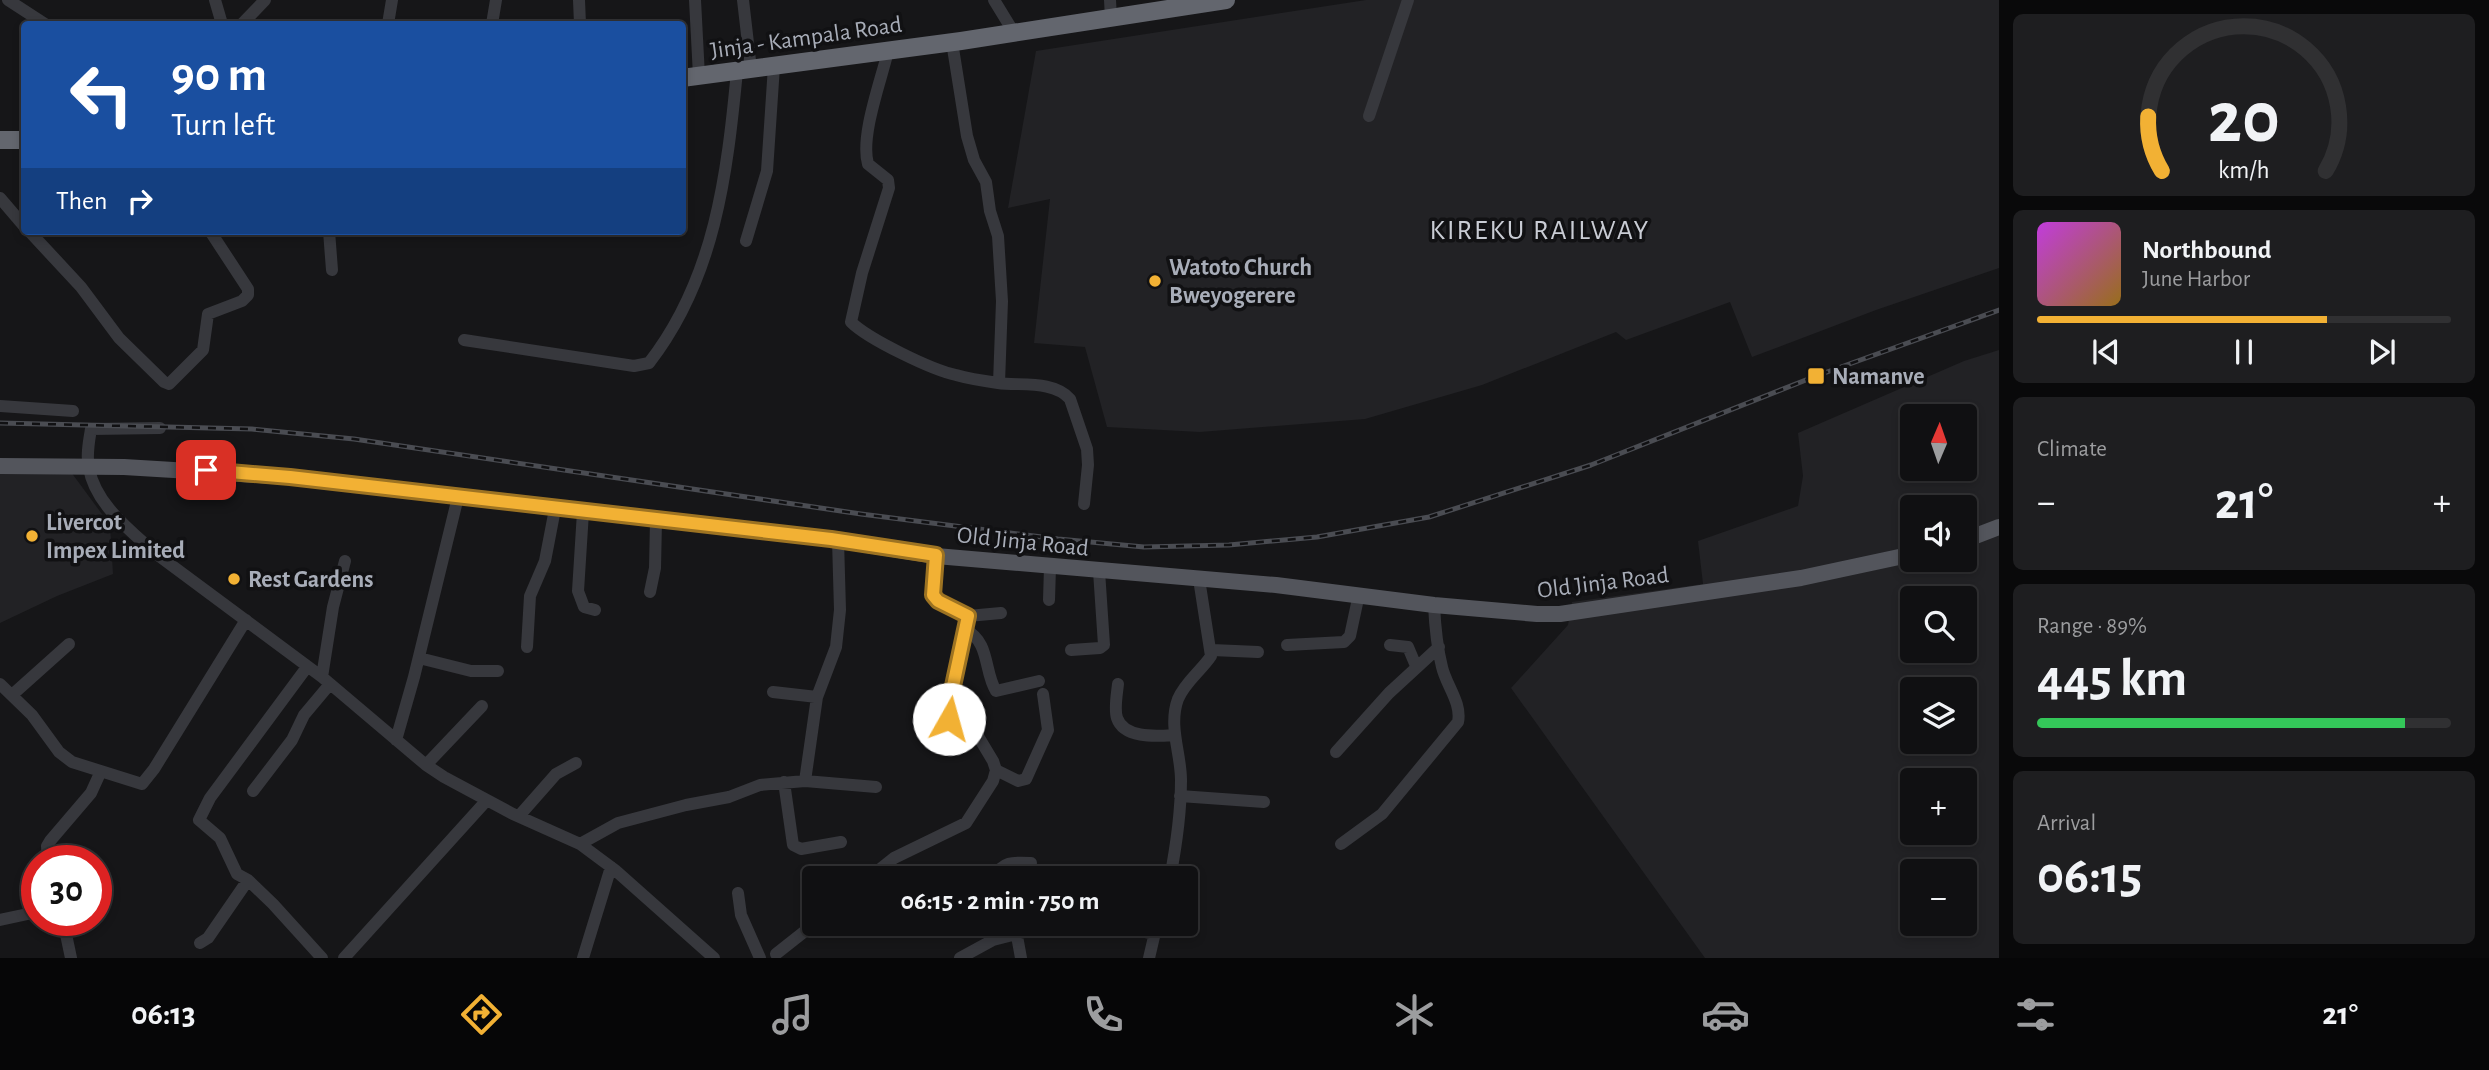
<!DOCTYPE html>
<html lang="en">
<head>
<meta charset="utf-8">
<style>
  :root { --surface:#101012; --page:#1e1e20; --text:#f1f3f6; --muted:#9c9d9f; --line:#303032; --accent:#f2b134 }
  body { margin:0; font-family:"Alegreya Sans",sans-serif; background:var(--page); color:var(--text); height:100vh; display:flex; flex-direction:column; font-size:26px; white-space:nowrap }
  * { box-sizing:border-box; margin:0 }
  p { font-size:23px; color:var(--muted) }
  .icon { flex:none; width:38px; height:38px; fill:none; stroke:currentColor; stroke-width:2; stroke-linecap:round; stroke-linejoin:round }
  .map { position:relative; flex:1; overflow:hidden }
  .details { display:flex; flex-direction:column; gap:14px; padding:14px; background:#09090a; width:490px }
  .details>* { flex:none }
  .banner { position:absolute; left:21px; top:21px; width:665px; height:214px; border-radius:7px; box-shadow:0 4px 10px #0003,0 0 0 2px var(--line); background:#1a4fa0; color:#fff; overflow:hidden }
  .needle { width:46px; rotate:2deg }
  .tools { position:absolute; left:1900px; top:404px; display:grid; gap:14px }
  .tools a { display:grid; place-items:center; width:77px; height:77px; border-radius:7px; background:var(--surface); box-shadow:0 4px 10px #0003,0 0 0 2px var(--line); font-size:35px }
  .speed { position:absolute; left:21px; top:845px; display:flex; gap:14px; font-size:35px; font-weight:700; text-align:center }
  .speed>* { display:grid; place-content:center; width:91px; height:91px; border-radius:50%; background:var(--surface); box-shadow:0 4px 10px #0003,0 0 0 2px var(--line); line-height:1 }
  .speed .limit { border:10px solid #d22; background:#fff; color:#111 }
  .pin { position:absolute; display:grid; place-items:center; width:60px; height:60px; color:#fff; margin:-30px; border-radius:14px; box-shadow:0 4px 10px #0006 }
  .me { position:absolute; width:77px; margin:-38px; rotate:7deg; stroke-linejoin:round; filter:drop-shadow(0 0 5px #0008) }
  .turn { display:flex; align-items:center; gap:24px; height:147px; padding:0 35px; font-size:32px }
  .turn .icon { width:91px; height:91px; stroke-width:2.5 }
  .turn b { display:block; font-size:49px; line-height:60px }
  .then { display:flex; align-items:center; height:66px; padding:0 35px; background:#0003; gap:14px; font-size:26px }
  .big { font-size:52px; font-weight:600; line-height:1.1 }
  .details .tile { flex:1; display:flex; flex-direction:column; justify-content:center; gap:10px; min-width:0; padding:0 24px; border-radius:10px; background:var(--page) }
  .details .dial { align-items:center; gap:0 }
  .dial svg { height:182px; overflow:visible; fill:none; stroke:var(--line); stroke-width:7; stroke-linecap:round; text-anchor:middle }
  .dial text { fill:var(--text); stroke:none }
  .song { display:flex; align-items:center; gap:21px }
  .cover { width:84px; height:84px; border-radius:10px; background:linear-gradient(135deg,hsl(290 70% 55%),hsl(40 70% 35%)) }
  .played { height:7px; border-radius:4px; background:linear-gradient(90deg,var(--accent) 70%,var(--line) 70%) }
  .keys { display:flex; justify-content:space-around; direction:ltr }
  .heat { display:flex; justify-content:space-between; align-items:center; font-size:38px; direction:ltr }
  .charge { height:10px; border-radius:5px; background:linear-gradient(90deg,#34c759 89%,var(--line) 0) }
  .trip { position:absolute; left:802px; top:866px; width:396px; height:70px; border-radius:7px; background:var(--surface); box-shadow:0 4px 10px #0003,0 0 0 2px var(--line); font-weight:600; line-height:70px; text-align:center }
  .tab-bar { display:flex; height:112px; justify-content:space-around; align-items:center; background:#060607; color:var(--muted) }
  .tab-bar .icon { width:49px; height:49px }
  .tab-bar .selected { color:var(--accent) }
  .tab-bar b { font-size:32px; color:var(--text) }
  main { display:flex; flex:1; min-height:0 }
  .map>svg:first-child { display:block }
</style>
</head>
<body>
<main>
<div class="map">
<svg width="1999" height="958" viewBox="0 0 1999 958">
  <rect width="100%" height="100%" fill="#161618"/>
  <path fill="#222225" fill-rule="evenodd" d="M1366,0H1999V268L1876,310L1752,357L1730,302L1626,340L1616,332L1482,385L1365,419L1200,432L1107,427L1085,347L1034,343L1050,199L1008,208L1036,51Z
    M1999,350V958H1705L1511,688L1568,625L1572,602L1703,584L1698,541L1798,506L1803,476L1798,433L1964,361ZM1913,416H1965V469H1913ZM1913,508H1965V560H1913ZM1913,598H1965V651H1913ZM1913,690H1965V742H1913ZM1913,780H1965V833H1913ZM1913,872H1965V924H1913Z
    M0,471L71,472L110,525L113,574L57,596L0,623Z"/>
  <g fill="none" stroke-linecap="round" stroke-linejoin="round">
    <path stroke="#37383d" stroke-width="12" d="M8,0L45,24
      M215,0L222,24
      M579,0L580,24
      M695,0L699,76
      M743,0L751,69
      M994,0L1013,31
      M1110,0L1111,18
      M242,24L265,0
      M388,24L392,0
      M492,24L496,0
      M952,42L967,136L974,160L986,182L990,211L998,236L1002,301L999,383
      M888,51C881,81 860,136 868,164L888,180L889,188L862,273L851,322C868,339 932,370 956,375C970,379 984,381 998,383C1020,386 1054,380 1070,399L1087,449L1088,465L1084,504
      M1369,116L1408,0
      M0,198L24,226
      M29,231L81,287L119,338L164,382L169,384L203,350L208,314L242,301L248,295V289L210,231
      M329,231L332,270
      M746,241L767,171L774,66
      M464,340L634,366L649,363C715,278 727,175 737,71
      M0,406L73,411
      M160,428L91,429C89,441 86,456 89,468C95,504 130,530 155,553L322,677L426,765L444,777L513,814L580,844L615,870L714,958
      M583,512L578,591L584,607L595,610
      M650,592L655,568L656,521
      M1049,600L1050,567
      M968,616L1001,613
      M966,630C990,642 984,672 996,691L1039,681
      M1287,645L1344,642L1350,636L1359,594
      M1390,645L1408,647L1416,666
      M527,647L530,596L545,561L555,509
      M1071,650L1100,648L1104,645L1099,571
      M1212,650L1258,652
      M419,658L471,671H498
      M307,667L210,798L199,820L220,838L237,874L248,880L273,904L322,958
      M322,677L333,607L345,561
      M0,684L32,715L59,752L72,762L142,784L154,769L246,620
      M1118,684C1117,694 1114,709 1117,718C1124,739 1157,736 1174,735
      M773,692L817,697
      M12,695L69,644
      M396,740L414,677L458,497
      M1336,752L1389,693L1439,647
      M426,765L482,706
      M996,770L1018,781L1026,779L1048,730L1043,694
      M805,781L817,697L836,647L840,610L838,540
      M784,782L793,845L801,849L841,842
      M253,791L292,740L304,715L330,684
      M1180,796L1264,802
      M519,816L556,774L576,763
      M580,844L618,823L686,805L729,797L760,785L805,781L876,787
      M1341,844L1382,814L1458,722C1462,703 1446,685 1442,667C1437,647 1435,626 1434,605
      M48,861L47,846L50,841L91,793L101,771
      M869,878L894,858L966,823L993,781L996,770L993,761L978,736L971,730L953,725C940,704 965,642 968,616L938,602L933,595L936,556
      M994,878C1002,861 1014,862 1031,863
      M1170,878C1176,847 1181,813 1181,780C1181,753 1168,726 1178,699C1185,682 1201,671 1211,656L1199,579
      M738,893L741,915L760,958
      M0,920L37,912
      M63,920L71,958
      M988,924L993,940
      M1107,924L1154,934
      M1017,936L1021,958
      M200,943L208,938L248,880
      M776,954L814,924
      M344,958L487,800
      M583,958L611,867
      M960,958L993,940L1056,924
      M1149,958L1157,924"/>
    <path stroke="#53555c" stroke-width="16" d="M0,466L124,467L290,477L831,539L936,556L1276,585L1434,605L1537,614H1560L1801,578L1913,554
      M1965,540L1999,527"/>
    <path stroke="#63666e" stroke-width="18" d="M682,78L961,41L1226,0
      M0,140H24"/>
    <defs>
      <path id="rail" d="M0,423L252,429L354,439L861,514L1058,539L1144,547L1229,545L1317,537L1429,517L1591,465L1816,376L1999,310"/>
    </defs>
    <use href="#rail" stroke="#4a4c52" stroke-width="5"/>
    <use href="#rail" stroke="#111113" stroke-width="2.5" stroke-dasharray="8" stroke-linecap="butt"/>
  </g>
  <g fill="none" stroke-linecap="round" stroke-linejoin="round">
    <defs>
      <path id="route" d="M206,470L290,477L831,539L936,555L933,595L938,601L968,616L950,700L949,719"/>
    </defs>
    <use href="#route" stroke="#9d7322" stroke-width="18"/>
    <use href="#route" stroke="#f2b134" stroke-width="12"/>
  </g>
  <g fill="#f2b134" stroke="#111113" stroke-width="2.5">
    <circle cx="1155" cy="281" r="7"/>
    <rect x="1807" y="367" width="18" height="18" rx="3.5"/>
    <circle cx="32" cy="536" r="7"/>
    <circle cx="234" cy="579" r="7"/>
  </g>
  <g text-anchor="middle" stroke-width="7" stroke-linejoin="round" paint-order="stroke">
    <g font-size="24" fill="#a8adb8" stroke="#111113">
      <text transform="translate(806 37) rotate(-8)" y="8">Jinja - Kampala Road</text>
      <text transform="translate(1023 541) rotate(6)" y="8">Old Jinja Road</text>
      <text transform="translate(1603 582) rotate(-7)" y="8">Old Jinja Road</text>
    </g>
    <g font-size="24" font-weight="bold" fill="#a8adb8" stroke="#111113" text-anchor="start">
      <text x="1169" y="275">Watoto Church<tspan x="1169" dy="28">Bweyogerere</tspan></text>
      <text x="1832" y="384">Namanve</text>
      <text x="46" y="530">Livercot<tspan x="46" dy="28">Impex Limited</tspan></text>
      <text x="248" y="587">Rest Gardens</text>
    </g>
    <g font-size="28" letter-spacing="2" fill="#c9ccd4" stroke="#111113">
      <text x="1540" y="239">KIREKU RAILWAY</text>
    </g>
  </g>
</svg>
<div class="tools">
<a><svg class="needle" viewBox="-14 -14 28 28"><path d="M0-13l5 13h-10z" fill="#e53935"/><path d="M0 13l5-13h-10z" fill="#9c9d9f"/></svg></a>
<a><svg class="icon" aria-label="sound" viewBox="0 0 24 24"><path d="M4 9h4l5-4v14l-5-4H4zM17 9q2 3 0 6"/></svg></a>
<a><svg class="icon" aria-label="search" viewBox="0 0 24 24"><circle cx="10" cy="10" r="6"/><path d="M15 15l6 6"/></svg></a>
<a><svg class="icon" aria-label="layers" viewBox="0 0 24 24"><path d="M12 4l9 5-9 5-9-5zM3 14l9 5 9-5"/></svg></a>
<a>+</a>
<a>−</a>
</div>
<div class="speed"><div class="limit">30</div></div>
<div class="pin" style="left:206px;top:470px;background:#d93025"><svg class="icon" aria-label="arrive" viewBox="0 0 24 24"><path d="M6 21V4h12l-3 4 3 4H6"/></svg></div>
<svg class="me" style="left:949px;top:719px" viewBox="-20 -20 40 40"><circle r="19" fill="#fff"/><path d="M0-13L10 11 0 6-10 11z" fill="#f2b134"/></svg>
<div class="trip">06:15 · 2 min · 750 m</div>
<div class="banner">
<div class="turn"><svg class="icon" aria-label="left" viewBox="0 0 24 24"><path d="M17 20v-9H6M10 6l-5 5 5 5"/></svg><div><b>90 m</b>Turn left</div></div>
<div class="then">Then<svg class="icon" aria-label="right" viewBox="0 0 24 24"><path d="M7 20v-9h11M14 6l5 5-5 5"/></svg></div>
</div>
</div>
<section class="details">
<div class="tile dial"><svg viewBox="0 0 100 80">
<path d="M14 69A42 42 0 1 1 86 69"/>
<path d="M14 69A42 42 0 0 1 8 45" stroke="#f2b134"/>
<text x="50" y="56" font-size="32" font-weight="700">20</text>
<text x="50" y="72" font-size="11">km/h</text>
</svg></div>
<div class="tile">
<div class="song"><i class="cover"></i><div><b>Northbound</b><p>June Harbor</p></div></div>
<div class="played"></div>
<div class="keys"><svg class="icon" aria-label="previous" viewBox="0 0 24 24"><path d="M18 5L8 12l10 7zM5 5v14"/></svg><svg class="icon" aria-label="pause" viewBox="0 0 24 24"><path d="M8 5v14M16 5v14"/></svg><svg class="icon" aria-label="next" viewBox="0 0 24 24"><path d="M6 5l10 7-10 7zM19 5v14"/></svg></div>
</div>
<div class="tile"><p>Climate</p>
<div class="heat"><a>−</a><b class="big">21°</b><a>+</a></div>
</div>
<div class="tile"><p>Range · 89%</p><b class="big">445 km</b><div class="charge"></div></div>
<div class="tile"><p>Arrival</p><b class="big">06:15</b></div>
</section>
</main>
<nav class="tab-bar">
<b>06:13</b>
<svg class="icon selected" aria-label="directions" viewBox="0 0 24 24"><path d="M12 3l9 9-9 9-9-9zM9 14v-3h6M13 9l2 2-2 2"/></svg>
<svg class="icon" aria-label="music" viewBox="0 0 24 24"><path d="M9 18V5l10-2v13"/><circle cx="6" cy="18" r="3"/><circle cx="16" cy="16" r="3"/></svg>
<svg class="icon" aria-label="phone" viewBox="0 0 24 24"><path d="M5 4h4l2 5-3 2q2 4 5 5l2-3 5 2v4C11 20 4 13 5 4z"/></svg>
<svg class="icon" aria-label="climate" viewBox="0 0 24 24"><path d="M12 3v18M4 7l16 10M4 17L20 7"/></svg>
<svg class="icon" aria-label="car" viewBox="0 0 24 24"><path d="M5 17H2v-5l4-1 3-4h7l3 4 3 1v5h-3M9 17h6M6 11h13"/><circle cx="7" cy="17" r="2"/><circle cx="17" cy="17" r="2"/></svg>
<svg class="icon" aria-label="filters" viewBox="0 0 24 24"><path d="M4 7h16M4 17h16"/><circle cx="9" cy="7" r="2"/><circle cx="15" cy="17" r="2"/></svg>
<b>21°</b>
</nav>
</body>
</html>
